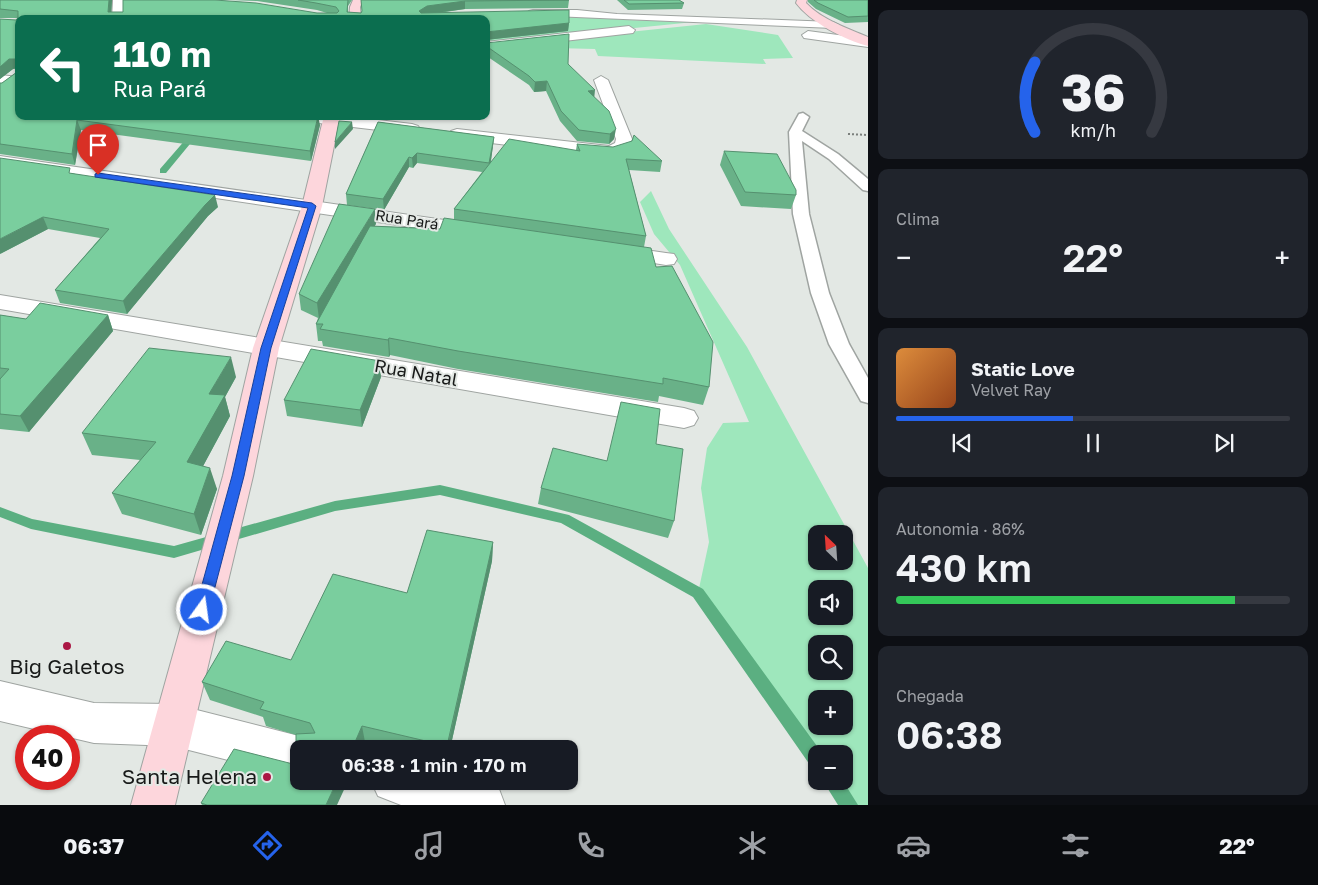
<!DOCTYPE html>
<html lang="pt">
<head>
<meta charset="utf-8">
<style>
  :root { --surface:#171b24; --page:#20242c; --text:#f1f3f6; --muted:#9ea1a6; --line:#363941; --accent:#2563eb }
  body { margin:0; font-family:"Golos Text",sans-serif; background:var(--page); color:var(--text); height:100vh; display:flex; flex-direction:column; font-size:19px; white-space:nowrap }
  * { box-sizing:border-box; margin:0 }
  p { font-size:16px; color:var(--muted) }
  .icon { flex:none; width:28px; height:28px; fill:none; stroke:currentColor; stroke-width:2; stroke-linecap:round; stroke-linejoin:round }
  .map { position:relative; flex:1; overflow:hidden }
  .sheet { display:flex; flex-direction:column; gap:10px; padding:10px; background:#0d0f14; width:450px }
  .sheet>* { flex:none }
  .top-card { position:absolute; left:15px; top:15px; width:475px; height:105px; border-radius:10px; box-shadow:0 1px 4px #0004; background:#0b6e4f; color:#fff; overflow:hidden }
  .needle { width:32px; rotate:335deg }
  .controls { position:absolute; left:808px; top:525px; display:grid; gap:10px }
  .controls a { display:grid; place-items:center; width:45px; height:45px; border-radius:10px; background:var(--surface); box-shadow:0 1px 4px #0004; font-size:25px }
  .speed { position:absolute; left:15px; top:725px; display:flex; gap:10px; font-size:25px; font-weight:700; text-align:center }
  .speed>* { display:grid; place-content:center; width:65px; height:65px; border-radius:50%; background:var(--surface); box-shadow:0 1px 4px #0004; line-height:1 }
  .speed .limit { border:8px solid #d22; background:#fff; color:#111 }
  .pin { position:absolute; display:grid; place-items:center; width:42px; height:42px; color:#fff; margin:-51px -21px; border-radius:50% 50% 50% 0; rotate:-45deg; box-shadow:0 0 5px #0007 }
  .pin .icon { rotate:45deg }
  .me { position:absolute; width:55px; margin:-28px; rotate:14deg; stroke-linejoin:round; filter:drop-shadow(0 0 4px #0008) }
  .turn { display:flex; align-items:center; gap:18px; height:105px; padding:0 15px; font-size:22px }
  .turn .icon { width:65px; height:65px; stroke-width:2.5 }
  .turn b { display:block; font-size:35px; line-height:42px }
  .big { font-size:38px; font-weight:600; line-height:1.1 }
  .sheet .card { flex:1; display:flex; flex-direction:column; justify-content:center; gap:8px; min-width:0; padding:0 18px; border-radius:10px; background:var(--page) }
  .sheet .dial { align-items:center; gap:0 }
  .dial svg { height:130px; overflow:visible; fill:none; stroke:var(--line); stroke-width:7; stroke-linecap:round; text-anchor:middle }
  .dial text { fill:var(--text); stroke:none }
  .song { display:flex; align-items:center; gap:15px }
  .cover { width:60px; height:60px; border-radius:8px; background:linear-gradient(135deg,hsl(30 70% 55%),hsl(20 70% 35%)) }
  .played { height:5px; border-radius:2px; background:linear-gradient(90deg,var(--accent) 45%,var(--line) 45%) }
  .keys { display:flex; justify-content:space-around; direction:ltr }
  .heat { display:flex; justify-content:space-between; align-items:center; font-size:28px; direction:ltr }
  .charge { height:8px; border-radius:4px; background:linear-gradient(90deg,#34c759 86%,var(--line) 0) }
  .trip { position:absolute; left:290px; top:740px; width:288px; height:50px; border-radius:10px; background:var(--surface); box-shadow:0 1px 4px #0004; font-weight:600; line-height:50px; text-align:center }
  .menu { display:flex; height:80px; justify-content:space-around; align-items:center; background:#090b0e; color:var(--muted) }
  .menu .icon { width:35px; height:35px }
  .menu .selected { color:var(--accent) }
  .menu b { font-size:22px; color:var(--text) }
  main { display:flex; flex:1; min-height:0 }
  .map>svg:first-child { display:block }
</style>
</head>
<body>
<main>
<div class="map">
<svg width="868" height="805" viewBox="0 0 868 805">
  <rect width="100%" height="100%" fill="#e3e8e4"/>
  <path fill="#9ee7bc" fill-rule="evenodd" d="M585,16L626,20L694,22L486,43V19H444Z
    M706,24L778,35L793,58L763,59L766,64L598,56L595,49L555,48L542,41Z
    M651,191L669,229L747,347L868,568V805H849L832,781H844V754H816V759L698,593L709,542L701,488L707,448L723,423L749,422L680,265L654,234L640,202ZM816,534H844V561H816ZM816,589H844V616H816ZM816,644H844V671H816ZM816,699H844V726H816Z"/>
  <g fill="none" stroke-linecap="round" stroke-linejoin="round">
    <path fill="#5baf81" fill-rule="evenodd" d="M206,116H213L166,173H160V169Z
      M440,485L569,515L703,589L822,753L816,754V768L810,765L693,597L561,523L440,495L335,511L174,558L31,529L0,517V507L32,519L174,546L335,501Z
      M823,781H843L858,805H838Z"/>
    <defs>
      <path id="lane" d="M803,113L809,117L802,131L838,154L868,179V191L863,190L829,159L802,141L809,214L829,293L849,344L868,378V403L861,401L829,344L811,293L793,214L789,132L799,114Z"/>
      <path id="street" d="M113,0H123L124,19H112Z
        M533,10H577L617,14L833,22L839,25L833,28L529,15L527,13L529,11Z
        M629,26L635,30L633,33L486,50V42Z
        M808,31L868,39V47L804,38L802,35Z
        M0,75L19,77V85L0,83Z
        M601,76L608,80L632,139L629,150L611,156H599L457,139L451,137L449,134L451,131L457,129L609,146L615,143L616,139L594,80Z
        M294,116H344L412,124L418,126L420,129L418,132L412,134L302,121L297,119Z
        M0,156L479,225L486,227L489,231L486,235L479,237L0,166Z
        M618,246L666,253L674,254L677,259L674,264L666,265L611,256L607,252L611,248Z
        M0,295L684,408L694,411L698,418L694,425L684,428L0,309Z
        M0,681L94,703L173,704L299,736L314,742L317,749H299V778L173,746L94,743L0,721Z
        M371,781H477L499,789L505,805H401L378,796Z"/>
      <path id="secondary" d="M353,0H363L360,7L361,19H349L350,7Z
        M797,0H807L806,3C822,20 847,28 868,37V46C845,40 810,22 796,3Z
        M324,116H340L322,206L279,348L253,476L175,805H131L223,476L253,348L302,206Z"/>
    </defs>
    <use href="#lane" stroke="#9fa4a1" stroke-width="3"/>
    <use href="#street" stroke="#9fa4a1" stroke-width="2"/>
    <use href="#secondary" stroke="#9fa4a1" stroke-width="2"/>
    <path stroke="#7a7e7b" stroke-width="2" stroke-dasharray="2 2" stroke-linecap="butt" d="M848,134L868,135"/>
    <use href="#lane" fill="#fff" fill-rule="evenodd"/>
    <use href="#street" fill="#fff" fill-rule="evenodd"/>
    <use href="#secondary" fill="#fdd6dc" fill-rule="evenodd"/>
  </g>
  <path fill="#69b188" d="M0,0H112L111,12L327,13L317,10L257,1L230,0H352L348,6V12L361,13L362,11L361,0H569L568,8L465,9L439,13L569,23L568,31L486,40V19H19L320,125L311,161L81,130L75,165L0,154V83H2L17,72V68L13,69L0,79V19L16,20L17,18H0Z
    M617,0H679L684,3L682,9L628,10Z
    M808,0H868V22L845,23L816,9L808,2Z
    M486,43L568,64L594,97L614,139L609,144L577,141L560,121L546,91L534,92L529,85L488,57Z
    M378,122L494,137L491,161L576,150L577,144L662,161L660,172L629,170L646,236L644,247L656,267L709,387L703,405L659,396L658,402L458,369L390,355L389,357L323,346L322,341H318L316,324L318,318L301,310L299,294L376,224L374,226L440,229L454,219V209L482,172L417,163L413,168L409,167L384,210L347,205L346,194Z
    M724,151L796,195L791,209L741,206L720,165Z
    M71,173L218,207L208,216L127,314L60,303L55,290L100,238L48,229L0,254Z
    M0,315L26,319L108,315L113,331L29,432L0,429Z
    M236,377L225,397L230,416L203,466L217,489L201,535L122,514L112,493L140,460L92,455L82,433Z
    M381,377L362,427L287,416L284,400Z
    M607,461L674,521L668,538L538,504L541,488Z
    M493,542L492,561L450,749H391L365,742L362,749H299L337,805H202L201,803L293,764L296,762V735L266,726L263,717L210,700L202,682L291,660L407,593Z"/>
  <path fill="#55906f" d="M109,0H112L111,19L108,12Z
    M465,1V9L427,14L419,19V11L427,6Z
    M569,23L568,31L486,40V32Z
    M489,48L488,57L486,61V53Z
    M9,59H17L19,68L13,69L0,79V67Z
    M547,81L546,91L534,92L535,82Z
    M595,90L594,100L588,91Z
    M318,116L320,125L311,161L310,151Z
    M77,120L81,130L75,165L72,154Z
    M352,122L353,129L335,149V142Z
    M616,129L614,139L609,144L610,134Z
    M494,137L493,146L489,173V163Z
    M417,153V163L413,168L412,158Z
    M409,157V167L384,210L383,199Z
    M215,195L218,207L208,216L127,314L123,301L205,205Z
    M375,209L376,224L319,319L317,303Z
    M43,217L48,229L0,254V239Z
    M108,315L113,331L29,432L20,416Z
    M389,338L390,355L389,357L388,340Z
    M231,357L236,377L225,397L230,416L194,483L187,462L209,394Z
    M380,361L381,377L362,427L360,410Z
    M210,468L217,489L201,535L194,514Z
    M493,542L492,561L450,749H447Z
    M362,726L365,742L362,749H352Z
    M337,781H348L337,805H326Z"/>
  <path fill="#7ace9e" stroke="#55906f" d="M0,0H109L108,12H123V0H215L256,3L317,13H337L339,11L336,7L316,3L298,0H348L347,12L361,13L362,11L361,0H569L465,1L427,6L419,11L421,13L569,10V23L486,32V19H19V116H318L310,151L77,120L72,154L0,144V83H2L17,72V59H9L0,67V19L16,20L18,18V11L0,9Z
    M624,0H679L684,3L629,4Z
    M814,0H868V16L848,17L818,3Z
    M569,34L568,64L595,90L588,91L609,111L616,129L610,134L579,130L561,111L547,81L535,82L529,76L489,48L486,53V43Z
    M339,121L352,122L335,142Z
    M378,122L494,137L489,163L417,153L412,158L409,157L383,199L346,194Z
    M634,135L662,161L626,159L646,236L454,209L509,139L580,151L577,144L613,147L632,141Z
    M724,151L777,154L796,190V195L745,192Z
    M0,158L70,168L69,173L215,195L205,205L123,301L55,290L109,229L43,217L0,239Z
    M339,204L375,209L317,303L299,294Z
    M444,218L651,248L656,267L672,266L713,342L709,387L663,378V384L458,351L389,338L388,340L320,329L323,324H316L370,226L440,229Z
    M40,303L108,315L20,416L0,414V379L9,369L0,368V315L26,319Z
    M149,348L231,357L209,394L225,395L187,462L210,468L194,514L112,493L156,442L82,433Z
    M311,349L380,361L360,410L284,400Z
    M621,402L660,409L656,444L683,449L674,521L541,488L553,448L607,461Z
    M427,530L493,542L447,746L362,726L352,749H299V781H337L326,805H207L201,803L234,749L293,764L296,762V734L315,733L310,723L260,709L264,702L202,682L226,641L291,660L333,574L407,593Z"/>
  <path fill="#2563eb" stroke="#184099" d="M98,173L312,203L316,206L271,348L244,476L209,610L207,615L202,617L197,615L195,610L232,476L261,348L308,208L95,177V174Z"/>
  <g fill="#ab1744" stroke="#e3e8e4" stroke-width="2">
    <circle cx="67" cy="646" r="5"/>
    <circle cx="267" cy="777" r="5"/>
  </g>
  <g text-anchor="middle" stroke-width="4" stroke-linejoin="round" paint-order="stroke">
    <g font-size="15" fill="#181a19" stroke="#e3e8e4">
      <text transform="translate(407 220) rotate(9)" y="5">Rua Pará</text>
    </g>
    <g font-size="18" fill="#181a19" stroke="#e3e8e4">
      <text transform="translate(416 373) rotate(10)" y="6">Rua Natal</text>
    </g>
    <g font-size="21" fill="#181a19" stroke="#e3e8e4">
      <text x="67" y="674">Big Galetos</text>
      <text x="257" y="784" text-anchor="end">Santa Helena</text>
    </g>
  </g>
</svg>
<div class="controls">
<a><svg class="needle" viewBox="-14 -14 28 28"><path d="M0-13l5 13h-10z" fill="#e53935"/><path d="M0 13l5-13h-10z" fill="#9ea1a6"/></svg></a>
<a><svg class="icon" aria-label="sound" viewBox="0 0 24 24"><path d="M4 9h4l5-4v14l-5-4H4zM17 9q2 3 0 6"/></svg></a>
<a><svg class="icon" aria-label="search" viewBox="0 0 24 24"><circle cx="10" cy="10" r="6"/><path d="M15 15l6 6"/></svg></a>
<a>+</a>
<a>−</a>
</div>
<div class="speed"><div class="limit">40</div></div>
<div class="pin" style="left:98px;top:175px;background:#d93025"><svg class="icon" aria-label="arrive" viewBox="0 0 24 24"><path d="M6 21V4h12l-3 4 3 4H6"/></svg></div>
<svg class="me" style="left:202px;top:610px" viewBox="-20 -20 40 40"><circle r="17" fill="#2563eb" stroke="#fff" stroke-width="3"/><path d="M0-11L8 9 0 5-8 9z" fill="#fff"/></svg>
<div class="trip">06:38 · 1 min · 170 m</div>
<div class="top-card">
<div class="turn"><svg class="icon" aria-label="left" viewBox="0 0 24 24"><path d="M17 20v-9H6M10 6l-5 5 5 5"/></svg><div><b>110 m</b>Rua Pará</div></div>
</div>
</div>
<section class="sheet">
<div class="card dial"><svg viewBox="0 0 100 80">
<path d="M14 69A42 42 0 1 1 86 69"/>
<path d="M14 69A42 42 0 0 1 14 26" stroke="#2563eb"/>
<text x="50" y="56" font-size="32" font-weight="700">36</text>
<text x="50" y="72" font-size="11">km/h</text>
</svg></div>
<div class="card"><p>Clima</p>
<div class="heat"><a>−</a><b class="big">22°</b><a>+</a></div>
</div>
<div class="card">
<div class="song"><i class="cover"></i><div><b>Static Love</b><p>Velvet Ray</p></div></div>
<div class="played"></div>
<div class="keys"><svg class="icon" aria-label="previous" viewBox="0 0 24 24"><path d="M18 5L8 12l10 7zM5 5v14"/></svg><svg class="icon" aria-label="pause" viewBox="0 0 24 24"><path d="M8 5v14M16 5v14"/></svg><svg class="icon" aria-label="next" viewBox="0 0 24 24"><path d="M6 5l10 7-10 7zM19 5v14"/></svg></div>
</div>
<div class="card"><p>Autonomia · 86%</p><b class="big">430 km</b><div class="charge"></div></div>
<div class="card"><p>Chegada</p><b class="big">06:38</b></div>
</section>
</main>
<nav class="menu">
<b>06:37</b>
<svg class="icon selected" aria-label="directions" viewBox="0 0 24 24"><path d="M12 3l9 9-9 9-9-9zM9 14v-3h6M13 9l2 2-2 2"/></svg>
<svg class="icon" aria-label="music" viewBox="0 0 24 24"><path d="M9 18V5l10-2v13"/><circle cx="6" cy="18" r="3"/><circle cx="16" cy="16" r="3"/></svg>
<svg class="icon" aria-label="phone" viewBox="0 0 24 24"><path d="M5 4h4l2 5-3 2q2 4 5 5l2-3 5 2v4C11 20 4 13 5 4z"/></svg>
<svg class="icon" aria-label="climate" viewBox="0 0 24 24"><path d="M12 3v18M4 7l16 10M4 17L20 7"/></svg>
<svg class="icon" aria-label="car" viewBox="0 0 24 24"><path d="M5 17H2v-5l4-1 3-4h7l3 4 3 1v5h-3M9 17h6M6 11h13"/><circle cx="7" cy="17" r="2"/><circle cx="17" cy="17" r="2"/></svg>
<svg class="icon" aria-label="filters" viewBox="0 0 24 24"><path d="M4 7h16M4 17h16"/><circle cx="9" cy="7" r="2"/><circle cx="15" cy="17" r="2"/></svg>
<b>22°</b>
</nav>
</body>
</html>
